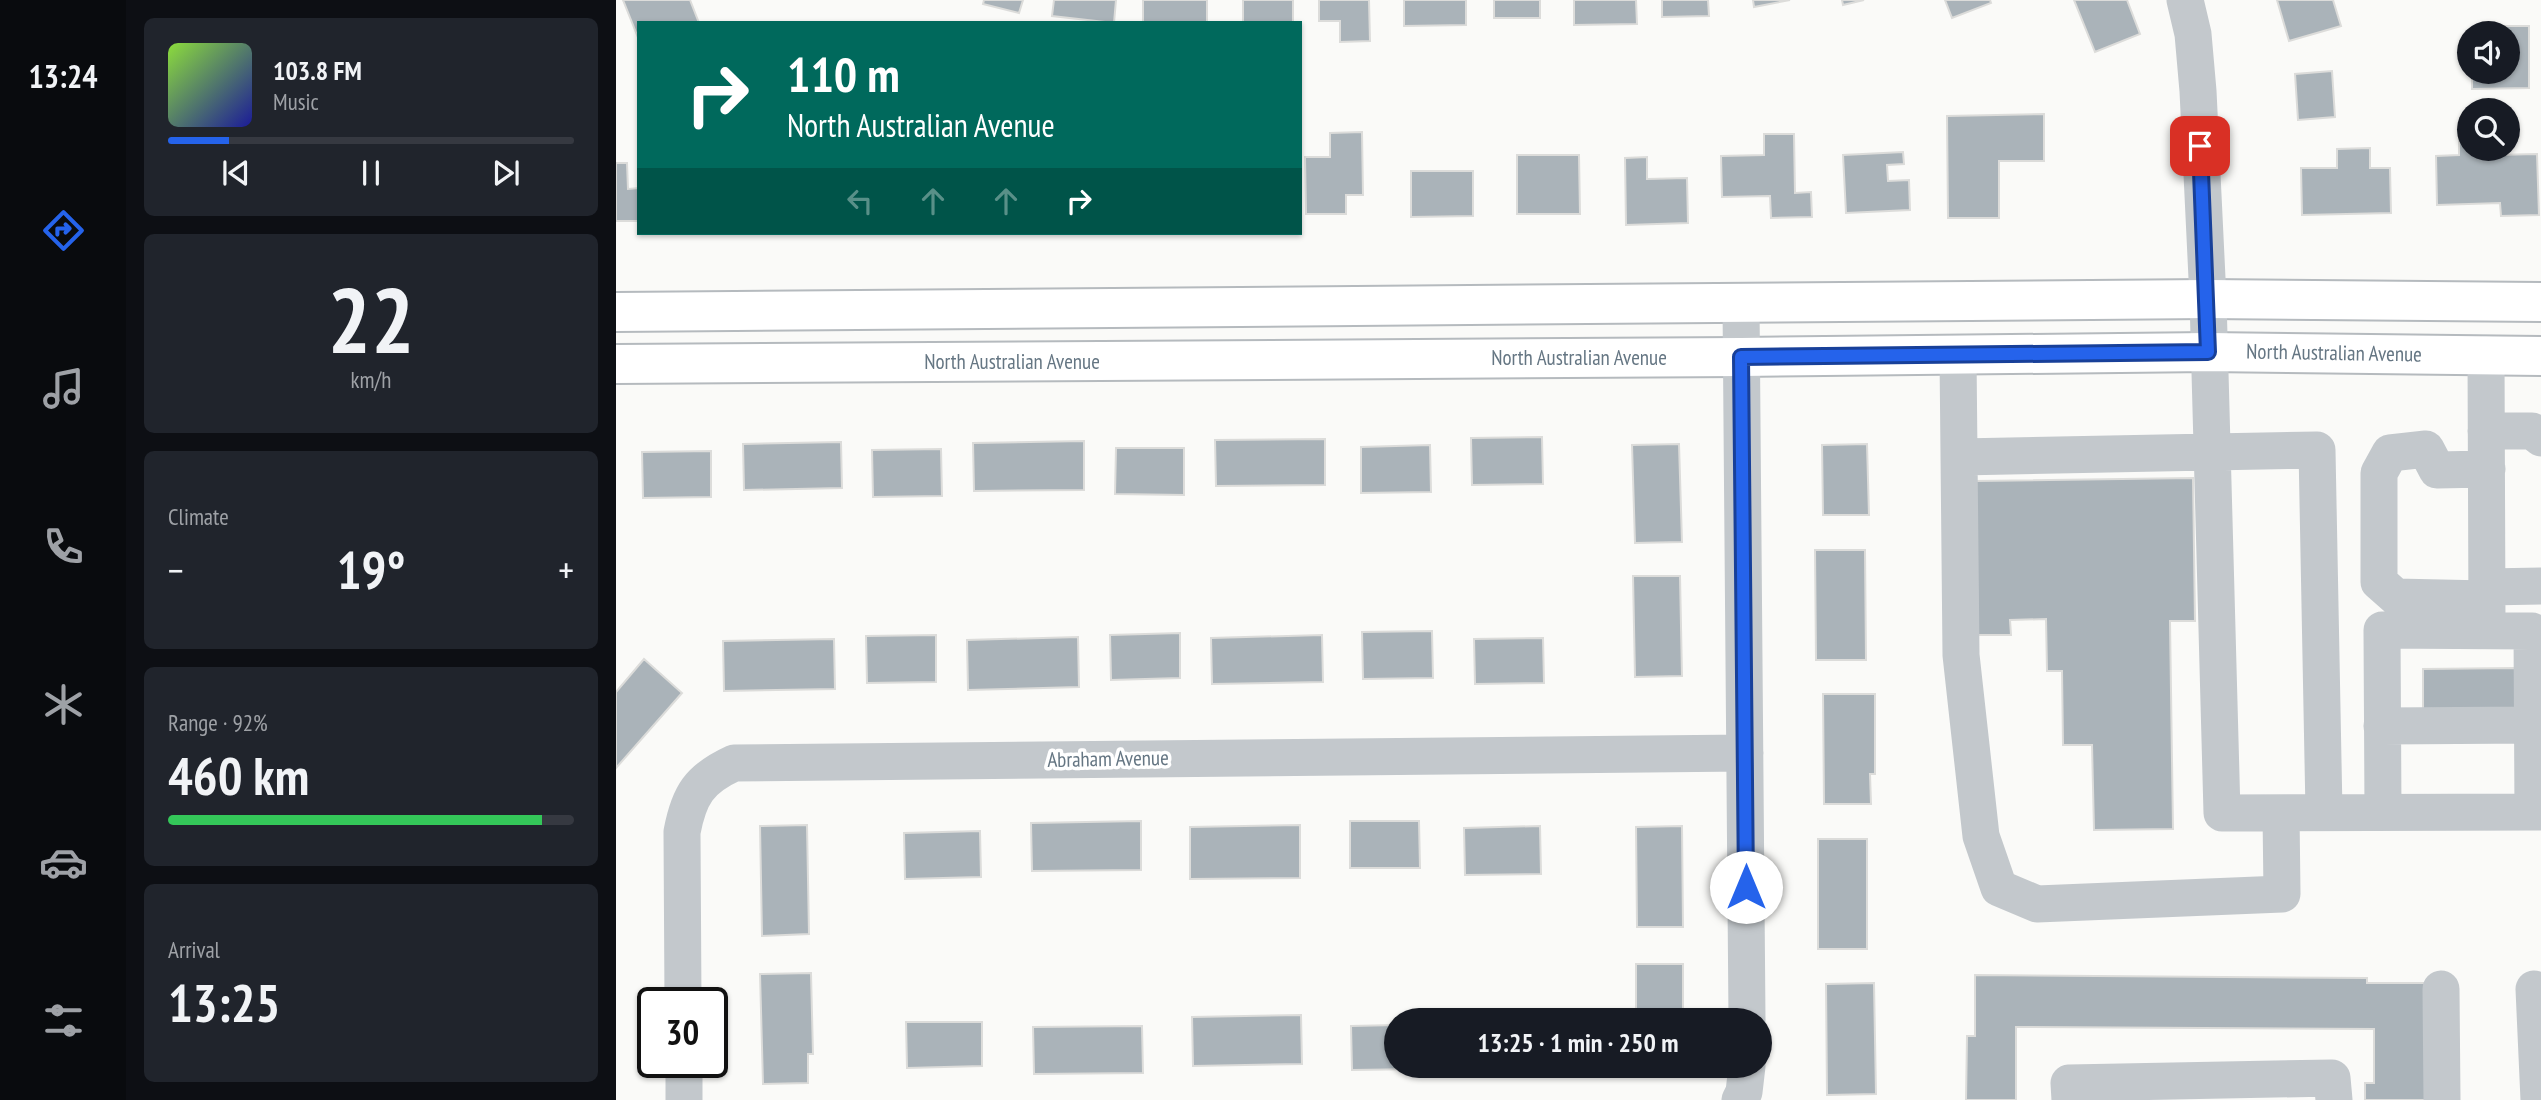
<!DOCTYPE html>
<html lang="en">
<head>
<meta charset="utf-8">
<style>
  :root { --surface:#171b24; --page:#20242c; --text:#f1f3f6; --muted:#9ea1a6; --line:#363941; --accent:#2563eb }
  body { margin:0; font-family:"PT Sans Narrow",sans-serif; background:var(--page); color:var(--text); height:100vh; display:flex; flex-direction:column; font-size:26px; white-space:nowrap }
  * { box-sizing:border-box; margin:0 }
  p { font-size:23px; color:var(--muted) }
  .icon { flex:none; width:38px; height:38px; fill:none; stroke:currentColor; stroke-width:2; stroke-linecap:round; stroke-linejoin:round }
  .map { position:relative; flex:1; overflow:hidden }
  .sheet { display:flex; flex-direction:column; gap:18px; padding:18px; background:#0d0f14; width:490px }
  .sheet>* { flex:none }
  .hud { position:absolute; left:21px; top:21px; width:665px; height:214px; border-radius:0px; box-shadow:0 2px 5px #0004; background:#00695c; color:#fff; overflow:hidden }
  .tools { position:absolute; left:1841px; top:21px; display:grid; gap:14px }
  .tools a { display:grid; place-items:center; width:63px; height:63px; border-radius:50%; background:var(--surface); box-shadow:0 2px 5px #0004; font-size:35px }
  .speed { position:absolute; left:21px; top:987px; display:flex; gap:14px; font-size:35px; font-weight:700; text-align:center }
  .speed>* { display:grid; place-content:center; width:91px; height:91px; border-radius:50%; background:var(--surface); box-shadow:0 2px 5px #0004; line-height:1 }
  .speed .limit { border:4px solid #111; border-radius:10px; background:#fff; color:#111 }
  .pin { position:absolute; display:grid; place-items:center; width:60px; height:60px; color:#fff; margin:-30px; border-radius:14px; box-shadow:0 4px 10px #0006 }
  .me { position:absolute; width:77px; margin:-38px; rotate:0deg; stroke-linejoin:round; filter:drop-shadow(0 0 5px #0008) }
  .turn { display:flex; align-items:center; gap:24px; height:147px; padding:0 35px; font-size:32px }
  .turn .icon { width:91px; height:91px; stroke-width:2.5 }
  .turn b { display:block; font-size:49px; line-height:60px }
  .lanes { display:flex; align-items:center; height:66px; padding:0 35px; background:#0003; justify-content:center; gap:35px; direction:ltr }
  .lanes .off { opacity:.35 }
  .big { font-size:52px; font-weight:700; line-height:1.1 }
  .sheet .widget { flex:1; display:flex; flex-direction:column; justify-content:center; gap:10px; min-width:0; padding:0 24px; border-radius:10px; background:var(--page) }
  .sheet .dial { align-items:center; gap:0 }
  .dial b { font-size:91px; line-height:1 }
  .song { display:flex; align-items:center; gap:21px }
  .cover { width:84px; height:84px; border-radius:10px; background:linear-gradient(135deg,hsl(90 70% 55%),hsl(240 70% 35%)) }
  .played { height:7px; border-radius:4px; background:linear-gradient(90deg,var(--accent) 15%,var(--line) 15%) }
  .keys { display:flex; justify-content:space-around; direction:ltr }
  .heat { display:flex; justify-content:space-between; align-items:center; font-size:38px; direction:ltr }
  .charge { height:10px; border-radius:5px; background:linear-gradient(90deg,#34c759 92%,var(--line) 0) }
  .trip { position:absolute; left:768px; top:1008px; width:388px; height:70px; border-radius:35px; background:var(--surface); box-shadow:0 2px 5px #0004; font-weight:700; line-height:70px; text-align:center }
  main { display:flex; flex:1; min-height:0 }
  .menu { display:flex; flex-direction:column; width:126px; justify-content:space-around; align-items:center; background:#090b0e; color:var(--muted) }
  .menu .icon { width:49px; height:49px }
  .menu .active { color:var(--accent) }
  .menu b { font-size:32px; color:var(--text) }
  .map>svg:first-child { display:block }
</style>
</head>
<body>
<main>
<nav class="menu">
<b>13:24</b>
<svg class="icon active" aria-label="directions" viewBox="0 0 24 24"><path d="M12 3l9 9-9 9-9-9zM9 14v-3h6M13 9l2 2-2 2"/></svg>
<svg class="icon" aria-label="music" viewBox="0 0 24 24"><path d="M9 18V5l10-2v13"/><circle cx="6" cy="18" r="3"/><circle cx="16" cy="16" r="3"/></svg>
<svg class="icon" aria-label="phone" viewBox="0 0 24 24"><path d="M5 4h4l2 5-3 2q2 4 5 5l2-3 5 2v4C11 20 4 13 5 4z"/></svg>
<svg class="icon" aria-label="climate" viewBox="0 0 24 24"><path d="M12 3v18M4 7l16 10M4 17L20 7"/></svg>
<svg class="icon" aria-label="car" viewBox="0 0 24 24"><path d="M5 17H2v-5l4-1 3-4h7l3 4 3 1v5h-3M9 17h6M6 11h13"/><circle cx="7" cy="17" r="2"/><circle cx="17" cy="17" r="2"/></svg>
<svg class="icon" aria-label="filters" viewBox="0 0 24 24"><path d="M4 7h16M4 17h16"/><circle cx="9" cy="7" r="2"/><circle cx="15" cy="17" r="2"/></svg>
</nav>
<section class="sheet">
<div class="widget">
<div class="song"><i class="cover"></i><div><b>103.8 FM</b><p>Music</p></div></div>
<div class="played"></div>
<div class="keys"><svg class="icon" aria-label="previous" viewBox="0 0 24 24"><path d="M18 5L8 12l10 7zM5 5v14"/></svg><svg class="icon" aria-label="pause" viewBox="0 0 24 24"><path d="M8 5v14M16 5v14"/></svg><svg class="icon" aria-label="next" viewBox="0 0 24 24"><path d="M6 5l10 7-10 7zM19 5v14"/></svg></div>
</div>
<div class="widget dial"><b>22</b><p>km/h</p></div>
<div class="widget"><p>Climate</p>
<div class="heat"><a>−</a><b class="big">19°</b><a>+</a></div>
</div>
<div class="widget"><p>Range · 92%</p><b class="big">460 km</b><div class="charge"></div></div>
<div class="widget"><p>Arrival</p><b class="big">13:25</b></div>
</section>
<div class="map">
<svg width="1925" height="1100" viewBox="0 0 1925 1100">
  <rect width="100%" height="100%" fill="#fafaf8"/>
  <path fill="#aab3b9" stroke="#dcdcda" stroke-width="2" d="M7,0H74L83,23H23V40Z
    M368,0H407L403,13L367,4Z
    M438,0H500L498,23L436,16Z
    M527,0H591V23H527Z
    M627,0H677V23H627Z
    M703,0H753L754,41L724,42V21H703Z
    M788,0H850V25L788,26Z
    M878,0H924V18H878Z
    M958,0H1020L1021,24L958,25Z
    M1046,0H1092L1093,16L1046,17Z
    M1137,0H1174L1138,7Z
    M1226,0H1248L1227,5Z
    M1329,0H1374L1375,3L1336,18Z
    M1458,0H1511L1524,34L1479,52Z
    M1661,0H1717L1725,26L1673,41Z
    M1881,26H1913V88L1856,89V72H1892V33H1881Z
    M1716,71L1719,117L1682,120L1679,74Z
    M1428,114V161H1383V218H1332L1331,116Z
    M746,132L747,195H730V214H690L689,157H714V133Z
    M1148,134H1178L1179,193L1195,192L1196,217L1155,218L1154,196L1106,197L1105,156L1148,155Z
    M1843,138H1853V149H1878V155L1921,154L1923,215L1885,216L1884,203L1821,205L1820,156L1843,155Z
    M1754,148V168H1774L1775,213L1686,215L1685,168H1721V149Z
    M1287,152L1288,164L1271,165L1272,181L1293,180L1294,210L1230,213L1227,155Z
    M901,155H963L964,214H901Z
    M1031,157V179L1071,178L1072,223L1010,225L1009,158Z
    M0,163H11L12,189L23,188V221H0Z
    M795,171H857V216L795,217Z
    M926,437L927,484L856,485L855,438Z
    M709,439V485L600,486L599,440Z
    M468,441V490L358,491L357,443Z
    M225,442L226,488L128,490L127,444Z
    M1063,444L1066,542L1019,543L1016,445Z
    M1251,444L1253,515H1207L1206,445Z
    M814,445L815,492L745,493V447Z
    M500,448H568V495L499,494Z
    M325,449L326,496L257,497L256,450Z
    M95,451V497L27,498L26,452Z
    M1577,478L1579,621H1554L1557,829L1478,830L1476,745H1447L1446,671H1431L1430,619L1394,620L1395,635H1362L1359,481Z
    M1199,550H1249L1250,660H1200Z
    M1017,576H1064L1066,676L1019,677Z
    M816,631L817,678L747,679L746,632Z
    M564,633V678L495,680L494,635Z
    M320,635V682L251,683L250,636Z
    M706,635L707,682L596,684L595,638Z
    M462,637L463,687L352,690L351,640Z
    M927,638L928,683L859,684L858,639Z
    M218,639L219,689L108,691L107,641Z
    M28,659L66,693L0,768V692Z
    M1900,668L1901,712L1807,713V669Z
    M1207,694H1259V774H1254L1255,804H1208Z
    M525,821V870L416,871L415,823Z
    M734,821H803L804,868H734Z
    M191,825L193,934L146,936L144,826Z
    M684,825V878L574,879V827Z
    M924,826L925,874L849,875L848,828Z
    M1066,826L1067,927H1021L1020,827Z
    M364,831L365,877L289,879L288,833Z
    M1202,839H1251V949H1202Z
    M1020,964H1067V1020H1020Z
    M195,973L197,1054H192V1083L147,1084L144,974Z
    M1359,975L1751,978V983H1810L1809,1100H1749V1083H1758V1029L1400,1027V1100H1350L1351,1036H1359Z
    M1258,983L1260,1094L1211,1095L1210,984Z
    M685,1015L686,1064L577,1066L576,1017Z
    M850,1017H926V1020H850Z
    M290,1022H366V1066L291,1068Z
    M780,1025V1066H805V1069L736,1070L735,1026Z
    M526,1026L527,1073L418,1074L417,1027Z
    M1020,1066H1068V1071L1020,1072Z"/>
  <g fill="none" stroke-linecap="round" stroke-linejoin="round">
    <defs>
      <path id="major" d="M0,312L1592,299L1925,302
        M0,364L1125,357L1592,352L1925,356"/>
    </defs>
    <use href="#major" stroke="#b5babe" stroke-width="42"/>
    <path stroke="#c3c8cc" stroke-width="37" d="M1569,0L1577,34L1582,91L1592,299L1606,813L1925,812
      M1125,303L1131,1020
      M1342,355L1345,655L1365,836L1383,888L1421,904L1666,894L1665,813
      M1870,355L1871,622
      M1870,431H1916L1925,438
      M1344,457L1701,450L1708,812
      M1871,469L1821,470L1810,449L1774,453L1763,473V582L1780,597L1871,599
      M1871,587L1925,586
      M1766,726L1917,725
      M1767,812L1766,630L1916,631L1917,812
      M1825,989L1826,1100
      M1918,989L1923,1100
      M67,1003L66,832C73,795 83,779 118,763L1129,753
      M68,1062V1100
      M1124,1100L1128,1092L1131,1066
      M1454,1100L1453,1083L1716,1078L1718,1100"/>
    <use href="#major" stroke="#fff" stroke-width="38"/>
  </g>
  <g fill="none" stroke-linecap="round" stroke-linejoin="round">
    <defs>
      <path id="route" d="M1130,887L1125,357L1592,352L1584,146"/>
    </defs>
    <use href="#route" stroke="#184099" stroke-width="18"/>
    <use href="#route" stroke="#2563eb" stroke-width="12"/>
  </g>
  <g text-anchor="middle" stroke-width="7" stroke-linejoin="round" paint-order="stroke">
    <g font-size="21" fill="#657683" stroke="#fff">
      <text transform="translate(1718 353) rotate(1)" y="7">North Australian Avenue</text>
      <text x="963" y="365">North Australian Avenue</text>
      <text x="396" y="369">North Australian Avenue</text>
      <text transform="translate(492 759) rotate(-1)" y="7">Abraham Avenue</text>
    </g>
  </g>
</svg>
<div class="tools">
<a><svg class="icon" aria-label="sound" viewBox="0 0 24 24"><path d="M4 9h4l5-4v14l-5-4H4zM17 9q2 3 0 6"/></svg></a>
<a><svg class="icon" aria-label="search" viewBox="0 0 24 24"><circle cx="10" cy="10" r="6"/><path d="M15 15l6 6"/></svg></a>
</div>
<div class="speed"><div class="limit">30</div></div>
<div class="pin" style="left:1584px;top:146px;background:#d93025"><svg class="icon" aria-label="arrive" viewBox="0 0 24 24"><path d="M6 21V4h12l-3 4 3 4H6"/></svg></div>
<svg class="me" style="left:1130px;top:887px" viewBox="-20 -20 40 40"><circle r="19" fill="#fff"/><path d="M0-13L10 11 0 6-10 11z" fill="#2563eb"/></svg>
<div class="trip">13:25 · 1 min · 250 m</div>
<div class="hud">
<div class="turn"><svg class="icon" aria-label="right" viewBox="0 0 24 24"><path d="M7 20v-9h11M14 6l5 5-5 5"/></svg><div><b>110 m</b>North Australian Avenue</div></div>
<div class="lanes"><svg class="icon off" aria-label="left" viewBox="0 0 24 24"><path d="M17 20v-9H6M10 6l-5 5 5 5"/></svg><svg class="icon off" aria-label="ahead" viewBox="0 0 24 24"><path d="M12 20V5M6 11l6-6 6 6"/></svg><svg class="icon off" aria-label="ahead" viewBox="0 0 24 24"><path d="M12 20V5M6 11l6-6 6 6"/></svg><svg class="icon" aria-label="right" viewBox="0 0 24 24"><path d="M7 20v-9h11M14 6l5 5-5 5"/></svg></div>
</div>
</div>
</main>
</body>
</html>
